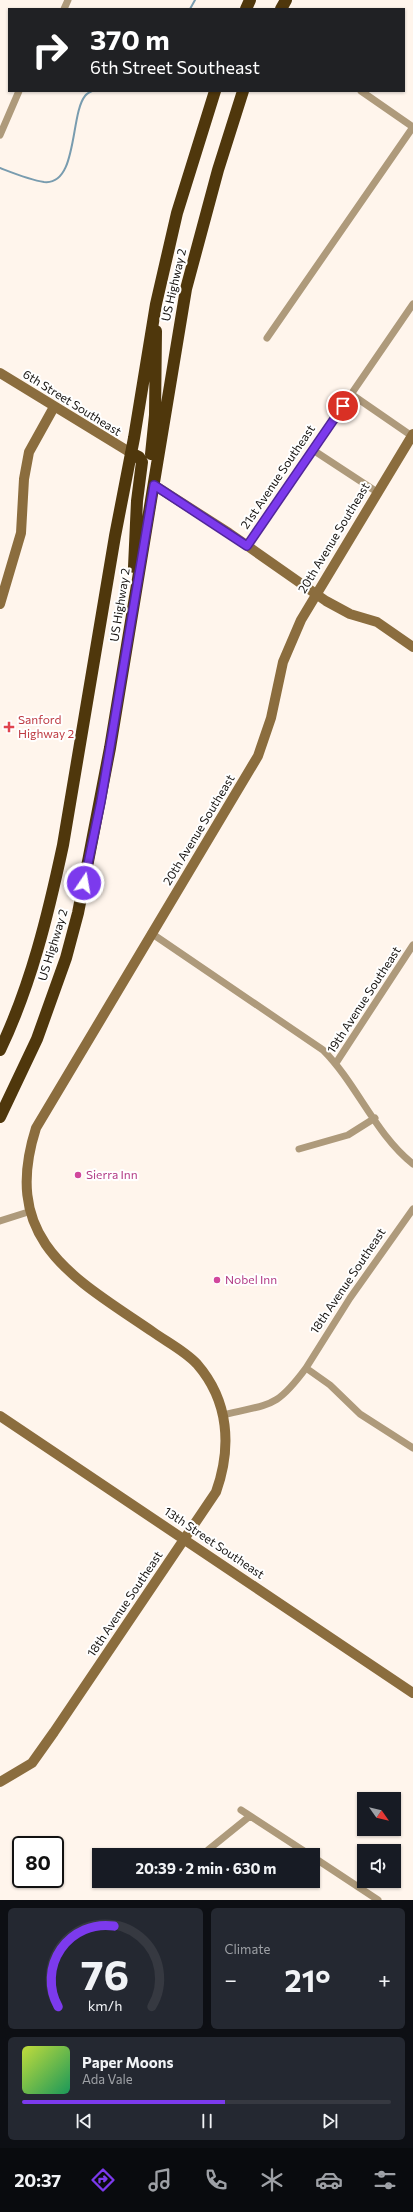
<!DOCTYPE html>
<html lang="en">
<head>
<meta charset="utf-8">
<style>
  :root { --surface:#171b24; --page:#242831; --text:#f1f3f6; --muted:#9ea1a6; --line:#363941; --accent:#7c3aed }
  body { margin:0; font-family:Commissioner,sans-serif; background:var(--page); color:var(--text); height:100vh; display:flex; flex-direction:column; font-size:15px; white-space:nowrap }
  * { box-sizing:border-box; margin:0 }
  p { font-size:13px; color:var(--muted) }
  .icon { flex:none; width:22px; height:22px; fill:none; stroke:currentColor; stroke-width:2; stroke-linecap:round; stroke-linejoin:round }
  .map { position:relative; height:1900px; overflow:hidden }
  .side { display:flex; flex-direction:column; gap:8px; padding:8px; background:#0d0f14; flex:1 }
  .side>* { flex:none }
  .hud { position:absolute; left:8px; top:8px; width:397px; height:84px; border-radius:0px; box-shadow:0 1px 3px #0004; background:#202124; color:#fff; overflow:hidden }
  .needle { width:26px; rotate:124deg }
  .tools { position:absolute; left:357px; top:1792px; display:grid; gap:8px }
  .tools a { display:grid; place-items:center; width:44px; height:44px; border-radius:0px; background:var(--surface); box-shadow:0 1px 3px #0004; font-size:20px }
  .speed { position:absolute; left:12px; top:1836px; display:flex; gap:8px; font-size:20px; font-weight:700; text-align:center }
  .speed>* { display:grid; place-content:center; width:52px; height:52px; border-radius:50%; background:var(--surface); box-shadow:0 1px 3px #0004; line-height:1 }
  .speed .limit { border:2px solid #111; border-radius:6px; background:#fff; color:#111 }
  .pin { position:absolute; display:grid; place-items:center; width:34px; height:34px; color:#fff; margin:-17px; border:2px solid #fff; border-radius:50%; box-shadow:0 1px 4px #0007 }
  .me { position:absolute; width:44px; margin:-22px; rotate:12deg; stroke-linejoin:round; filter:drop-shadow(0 0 3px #0008) }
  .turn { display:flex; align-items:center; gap:14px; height:84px; padding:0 16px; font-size:18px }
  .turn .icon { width:52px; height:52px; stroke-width:2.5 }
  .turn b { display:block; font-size:28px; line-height:34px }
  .big { font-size:30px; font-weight:700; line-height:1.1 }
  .side .card { flex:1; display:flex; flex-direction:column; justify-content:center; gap:6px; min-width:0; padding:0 14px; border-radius:6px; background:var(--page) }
  .side .dial { align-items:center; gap:0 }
  .dial svg { height:104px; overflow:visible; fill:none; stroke:var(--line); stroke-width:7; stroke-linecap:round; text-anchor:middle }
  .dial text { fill:var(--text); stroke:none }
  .song { display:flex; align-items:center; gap:12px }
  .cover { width:48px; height:48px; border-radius:6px; background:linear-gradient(135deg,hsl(70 70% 55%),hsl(150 70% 35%)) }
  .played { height:4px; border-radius:2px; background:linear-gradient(90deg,var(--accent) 55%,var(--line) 55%) }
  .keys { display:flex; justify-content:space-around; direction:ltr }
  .heat { display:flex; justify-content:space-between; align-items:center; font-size:22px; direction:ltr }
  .side .tiles { flex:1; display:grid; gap:8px; grid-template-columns:1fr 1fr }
  .card:last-child { grid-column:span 2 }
  .trip { position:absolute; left:92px; top:1848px; width:228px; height:40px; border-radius:0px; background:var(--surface); box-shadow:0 1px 3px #0004; font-weight:700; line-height:40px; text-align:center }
  .tab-bar { display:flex; height:64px; justify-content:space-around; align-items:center; background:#090b0e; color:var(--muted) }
  .tab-bar .icon { width:28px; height:28px }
  .tab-bar .active { color:var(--accent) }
  .tab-bar b { font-size:18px; color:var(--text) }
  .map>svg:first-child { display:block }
</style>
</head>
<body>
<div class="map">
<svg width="413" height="1900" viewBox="0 0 413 1900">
  <rect width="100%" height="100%" fill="#fff5ec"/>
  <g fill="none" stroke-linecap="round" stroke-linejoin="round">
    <path stroke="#799caf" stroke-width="2" d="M190,9L195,0
      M0,168C13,173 30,180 44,182C78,186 70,114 85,96C86,94 90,92 92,91"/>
    <path stroke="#ae9a7b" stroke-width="7" d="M64,9L68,0
      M361,91L413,127
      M0,135L19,91
      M267,338L413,127
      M351,394L412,436
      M313,450L377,492
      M247,546L413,304
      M151,933L323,1050C357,1084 375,1134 413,1164
      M336,1063L413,945
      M299,1149L348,1135L375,1118
      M413,1209L350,1298L306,1368L330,1385L360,1414L413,1448
      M0,1221L25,1213
      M223,1415C270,1403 275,1410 306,1368
      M241,1810L310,1855
      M209,1855L208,1850L250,1816
      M313,1857L378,1900"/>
    <path stroke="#8b6d3e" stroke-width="10" d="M0,373L131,453
      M154,485L229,533L326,601L350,614L377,622L413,647
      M0,604L21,533L24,479L29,452L54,407
      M0,1416L413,1693
      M0,1782L32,1763L54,1732L216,1492C232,1447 229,1401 197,1364C185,1351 167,1342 153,1332C74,1278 0,1241 36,1128L258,756L271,718L283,662L301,620L413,434"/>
    <path stroke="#4f370c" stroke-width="12" d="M246,9L250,0
      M281,9L286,0
      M131,453L139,457L142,462L137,501L134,567
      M151,454L155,415L156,331
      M0,1050C31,985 48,915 63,845L115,536L134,438L156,304L177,213L215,91
      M0,1117L37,1039L66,958L78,913L110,748L186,289L218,170L243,91"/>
  </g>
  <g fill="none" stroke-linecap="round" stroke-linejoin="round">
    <defs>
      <path id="route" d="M84,883L101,801L154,485L247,546L343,406"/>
    </defs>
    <use href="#route" stroke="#51269a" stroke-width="10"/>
    <use href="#route" stroke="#7c3aed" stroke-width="7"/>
  </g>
  <path fill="#e0444e" stroke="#fff" stroke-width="1.5" d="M7 721h4v4h4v4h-4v4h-4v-4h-4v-4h4z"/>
  <g fill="#d1479c" stroke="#fff" stroke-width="1.5">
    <circle cx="78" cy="1175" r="4"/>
    <circle cx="217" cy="1280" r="4"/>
  </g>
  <g text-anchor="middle" stroke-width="4" stroke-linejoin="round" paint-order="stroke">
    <g font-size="12" fill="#161310" stroke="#fff">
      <text transform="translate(174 285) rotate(-77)" y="4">US Highway 2</text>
      <text transform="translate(72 403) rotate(32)" y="4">6th Street Southeast</text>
      <text transform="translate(278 477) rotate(-56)" y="4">21st Avenue Southeast</text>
      <text transform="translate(334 538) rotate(-59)" y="4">20th Avenue Southeast</text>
      <text transform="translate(120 605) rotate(-81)" y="4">US Highway 2</text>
      <text transform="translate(199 830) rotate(-59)" y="4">20th Avenue Southeast</text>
      <text transform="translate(53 945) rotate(-73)" y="4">US Highway 2</text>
      <text transform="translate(364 1000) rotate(-57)" y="4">19th Avenue Southeast</text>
      <text transform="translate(348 1281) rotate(-56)" y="4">18th Avenue Southeast</text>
      <text transform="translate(214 1543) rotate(34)" y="4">13th Street Southeast</text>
      <text transform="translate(125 1604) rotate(-56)" y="4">18th Avenue Southeast</text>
    </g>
    <g font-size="12" fill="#be3a42" stroke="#fff" text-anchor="start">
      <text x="18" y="724">Sanford<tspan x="18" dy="14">Highway 2</tspan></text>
    </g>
    <g font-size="12" fill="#b23c85" stroke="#fff" text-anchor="start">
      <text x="86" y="1179">Sierra Inn</text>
      <text x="225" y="1284">Nobel Inn</text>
    </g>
  </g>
</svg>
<div class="tools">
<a><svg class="needle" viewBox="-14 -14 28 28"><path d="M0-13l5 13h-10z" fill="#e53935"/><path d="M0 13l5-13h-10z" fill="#9ea1a6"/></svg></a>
<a><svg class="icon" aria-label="sound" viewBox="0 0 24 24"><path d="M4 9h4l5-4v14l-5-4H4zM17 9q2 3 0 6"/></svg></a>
</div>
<div class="speed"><div class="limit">80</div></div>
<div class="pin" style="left:343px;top:406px;background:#d93025"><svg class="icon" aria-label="arrive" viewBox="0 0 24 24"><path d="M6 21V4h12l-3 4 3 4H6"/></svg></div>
<svg class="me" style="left:84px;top:883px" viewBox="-20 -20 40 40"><circle r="17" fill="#7c3aed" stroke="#fff" stroke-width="3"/><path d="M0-11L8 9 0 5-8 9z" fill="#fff"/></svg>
<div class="trip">20:39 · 2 min · 630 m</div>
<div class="hud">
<div class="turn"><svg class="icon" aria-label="right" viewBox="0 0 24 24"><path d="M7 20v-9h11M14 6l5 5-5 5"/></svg><div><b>370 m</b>6th Street Southeast</div></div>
</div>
</div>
<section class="side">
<div class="tiles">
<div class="card dial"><svg viewBox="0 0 100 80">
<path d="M14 69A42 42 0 1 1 86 69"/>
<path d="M14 69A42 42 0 0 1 57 7" stroke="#7c3aed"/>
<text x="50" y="56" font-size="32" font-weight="700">76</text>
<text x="50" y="72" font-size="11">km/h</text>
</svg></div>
<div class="card"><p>Climate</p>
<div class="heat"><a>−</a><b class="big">21°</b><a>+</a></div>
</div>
<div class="card">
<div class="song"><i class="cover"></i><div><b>Paper Moons</b><p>Ada Vale</p></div></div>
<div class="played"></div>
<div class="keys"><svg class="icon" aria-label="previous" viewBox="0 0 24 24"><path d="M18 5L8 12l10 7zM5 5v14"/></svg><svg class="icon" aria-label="pause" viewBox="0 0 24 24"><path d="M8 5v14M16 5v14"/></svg><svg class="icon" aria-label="next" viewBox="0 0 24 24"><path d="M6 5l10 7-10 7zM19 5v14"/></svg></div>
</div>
</div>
</section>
<nav class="tab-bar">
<b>20:37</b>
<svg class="icon active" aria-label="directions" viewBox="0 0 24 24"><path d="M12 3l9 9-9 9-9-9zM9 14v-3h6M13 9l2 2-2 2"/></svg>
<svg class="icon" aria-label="music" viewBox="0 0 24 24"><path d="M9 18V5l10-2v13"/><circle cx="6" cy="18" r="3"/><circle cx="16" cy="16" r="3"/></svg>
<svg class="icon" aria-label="phone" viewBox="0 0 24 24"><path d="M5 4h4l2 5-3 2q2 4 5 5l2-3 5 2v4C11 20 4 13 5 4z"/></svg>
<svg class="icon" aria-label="climate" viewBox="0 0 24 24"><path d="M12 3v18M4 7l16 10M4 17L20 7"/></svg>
<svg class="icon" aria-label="car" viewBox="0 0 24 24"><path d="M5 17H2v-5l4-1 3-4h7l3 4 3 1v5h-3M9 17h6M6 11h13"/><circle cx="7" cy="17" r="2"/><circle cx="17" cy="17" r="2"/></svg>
<svg class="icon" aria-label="filters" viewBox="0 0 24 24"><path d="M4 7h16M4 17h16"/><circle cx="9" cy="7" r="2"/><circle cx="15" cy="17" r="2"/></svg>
</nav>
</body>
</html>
